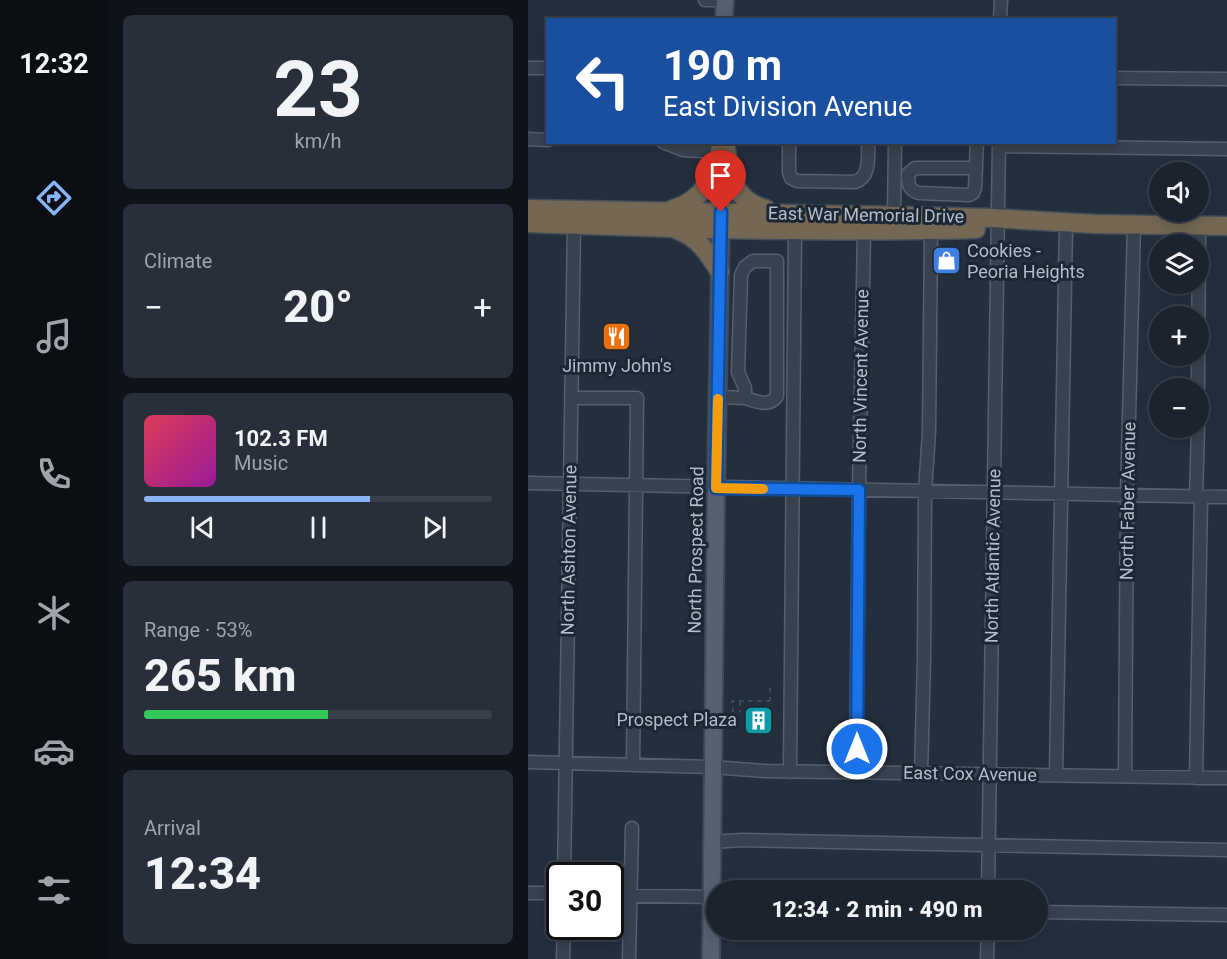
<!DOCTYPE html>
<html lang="en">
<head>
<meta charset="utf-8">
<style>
  :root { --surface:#1b232e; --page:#282f3a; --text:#f1f3f6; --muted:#a0a4aa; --line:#39404a; --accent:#8ab4f8 }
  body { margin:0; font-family:Roboto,sans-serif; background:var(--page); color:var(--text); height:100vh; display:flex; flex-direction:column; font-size:22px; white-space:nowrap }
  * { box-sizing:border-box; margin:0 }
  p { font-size:20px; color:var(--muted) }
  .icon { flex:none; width:33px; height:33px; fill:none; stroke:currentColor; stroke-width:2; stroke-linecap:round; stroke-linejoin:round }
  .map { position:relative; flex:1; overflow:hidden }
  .side { display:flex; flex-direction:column; gap:15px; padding:15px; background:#0f1319; width:420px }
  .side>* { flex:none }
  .hud { position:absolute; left:18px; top:18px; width:570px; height:126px; border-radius:0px; box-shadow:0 3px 15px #0003,0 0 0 2px var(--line); background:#1a4fa0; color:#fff; overflow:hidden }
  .controls { position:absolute; left:621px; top:162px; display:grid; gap:12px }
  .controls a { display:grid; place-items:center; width:60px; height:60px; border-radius:50%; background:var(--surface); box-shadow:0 3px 15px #0003,0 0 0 2px var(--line); font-size:30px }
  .speed { position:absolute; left:18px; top:862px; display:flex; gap:12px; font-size:30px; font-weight:700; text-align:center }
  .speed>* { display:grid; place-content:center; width:78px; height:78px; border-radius:50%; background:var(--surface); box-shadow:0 3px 15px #0003,0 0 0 2px var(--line); line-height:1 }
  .speed .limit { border:3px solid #111; border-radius:9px; background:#fff; color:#111 }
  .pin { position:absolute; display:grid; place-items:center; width:51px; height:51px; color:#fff; margin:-62px -26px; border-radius:50% 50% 50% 0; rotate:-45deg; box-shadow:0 0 6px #0007 }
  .pin .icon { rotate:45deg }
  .me { position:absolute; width:66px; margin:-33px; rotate:0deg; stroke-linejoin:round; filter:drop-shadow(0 0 4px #0008) }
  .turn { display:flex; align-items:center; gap:21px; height:126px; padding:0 18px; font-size:27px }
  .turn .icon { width:78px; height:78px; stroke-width:2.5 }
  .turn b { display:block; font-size:42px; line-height:51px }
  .big { font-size:45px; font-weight:800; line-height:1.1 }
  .side .card { flex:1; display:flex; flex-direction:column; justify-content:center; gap:9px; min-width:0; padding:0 21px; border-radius:9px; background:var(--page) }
  .side .dial { align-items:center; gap:0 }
  .dial b { font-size:78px; line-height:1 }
  .song { display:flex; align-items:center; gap:18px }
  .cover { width:72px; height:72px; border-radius:9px; background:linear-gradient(135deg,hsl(350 70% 55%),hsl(300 70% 35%)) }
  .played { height:6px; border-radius:3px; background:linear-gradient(90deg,var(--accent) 65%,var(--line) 65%) }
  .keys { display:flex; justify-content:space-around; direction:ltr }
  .heat { display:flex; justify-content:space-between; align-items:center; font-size:33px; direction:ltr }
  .charge { height:9px; border-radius:4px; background:linear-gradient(90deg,#34c759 53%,var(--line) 0) }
  .trip { position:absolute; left:178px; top:880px; width:342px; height:60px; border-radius:30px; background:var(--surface); box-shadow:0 3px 15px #0003,0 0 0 2px var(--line); font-weight:800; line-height:60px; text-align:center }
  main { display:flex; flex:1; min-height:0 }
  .menu { display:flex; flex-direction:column; width:108px; justify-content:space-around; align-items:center; background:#0b0e12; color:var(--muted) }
  .menu .icon { width:42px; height:42px }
  .menu .current { color:var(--accent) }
  .menu b { font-size:27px; color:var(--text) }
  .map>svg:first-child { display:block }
</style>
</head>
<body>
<main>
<nav class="menu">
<b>12:32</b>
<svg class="icon current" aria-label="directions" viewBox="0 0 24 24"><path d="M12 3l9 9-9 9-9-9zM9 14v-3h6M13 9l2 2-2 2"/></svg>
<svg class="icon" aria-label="music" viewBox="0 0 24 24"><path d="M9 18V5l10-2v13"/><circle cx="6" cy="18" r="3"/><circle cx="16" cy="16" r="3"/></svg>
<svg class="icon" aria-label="phone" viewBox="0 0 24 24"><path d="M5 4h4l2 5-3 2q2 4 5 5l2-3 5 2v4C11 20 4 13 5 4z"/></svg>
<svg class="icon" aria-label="climate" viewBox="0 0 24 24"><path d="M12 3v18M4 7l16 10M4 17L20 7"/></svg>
<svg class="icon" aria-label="car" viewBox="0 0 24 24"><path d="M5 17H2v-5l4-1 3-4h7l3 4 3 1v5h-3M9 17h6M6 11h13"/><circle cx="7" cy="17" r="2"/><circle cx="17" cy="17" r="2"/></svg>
<svg class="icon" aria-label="filters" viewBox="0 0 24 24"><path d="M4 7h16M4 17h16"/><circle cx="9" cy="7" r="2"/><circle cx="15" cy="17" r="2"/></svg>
</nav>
<section class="side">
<div class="card dial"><b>23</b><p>km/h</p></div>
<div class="card"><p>Climate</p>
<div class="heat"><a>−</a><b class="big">20°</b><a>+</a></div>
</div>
<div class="card">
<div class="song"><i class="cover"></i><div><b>102.3 FM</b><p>Music</p></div></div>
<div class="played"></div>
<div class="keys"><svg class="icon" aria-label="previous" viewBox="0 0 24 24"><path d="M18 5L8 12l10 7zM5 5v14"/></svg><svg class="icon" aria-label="pause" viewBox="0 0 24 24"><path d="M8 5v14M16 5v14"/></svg><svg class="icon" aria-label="next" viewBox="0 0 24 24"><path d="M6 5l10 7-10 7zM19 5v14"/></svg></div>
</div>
<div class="card"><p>Range · 53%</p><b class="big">265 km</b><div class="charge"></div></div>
<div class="card"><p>Arrival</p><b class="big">12:34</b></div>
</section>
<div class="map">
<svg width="699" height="959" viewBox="0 0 699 959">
  <rect width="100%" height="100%" fill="#242f3e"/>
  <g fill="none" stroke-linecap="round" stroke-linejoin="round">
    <defs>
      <path id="minor" d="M177,0H197
        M472,20L473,0
        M0,68H20
        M586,78L699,79
        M0,139L20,140
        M135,142L155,150L194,152
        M261,142V172L263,178L269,181L327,182C343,177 340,156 340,142
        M471,146L699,149
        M448,168H387L380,174C380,185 381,190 391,193L441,195L445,193L447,188L449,142
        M366,216L367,142
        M225,261H249V396C241,408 228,401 217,398V388L210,372L213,275L217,267Z
        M670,388L671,226
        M190,397L217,398
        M43,398H109L105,765
        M0,483L699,497
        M668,497L670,428
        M0,762L184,767L237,771L699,778
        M262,772L267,230
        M328,772L331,490L336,231
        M393,773L396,659L397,491L401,432L403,230
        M528,775L538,226
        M597,776L599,495L606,225
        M668,778L673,497
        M184,842L214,840L699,850
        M36,876L46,225
        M460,891L471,142
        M0,893H32
        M82,895L183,897
        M510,912L699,915
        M35,959L36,927
        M101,959L104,828
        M459,959L460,930"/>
      <path id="major" d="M196,20L197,0
        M183,959L188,488L194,155"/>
      <path id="highway" d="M197,142C201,172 204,201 238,209
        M0,209L373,216L462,218L567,224L699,226
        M145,209C174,202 190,172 193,144
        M0,223C149,229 299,233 448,229
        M149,230C170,237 180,253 192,272"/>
    </defs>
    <use href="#minor" stroke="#565f6c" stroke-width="15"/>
    <use href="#major" stroke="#414a57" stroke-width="20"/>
    <use href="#highway" stroke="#434c59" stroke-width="21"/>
    <path stroke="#44595c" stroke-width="1.5" stroke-dasharray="4.5 4.5" stroke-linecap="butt" d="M242,688V701
      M212,701V712
      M205,712L204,701H247"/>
    <use href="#minor" stroke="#38414e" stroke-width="12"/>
    <use href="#major" stroke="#56606e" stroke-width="16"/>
    <use href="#highway" stroke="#746855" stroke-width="18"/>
  </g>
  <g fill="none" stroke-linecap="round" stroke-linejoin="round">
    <defs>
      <path id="route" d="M193,212L188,488L331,490L329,749"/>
    </defs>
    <use href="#route" stroke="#114b97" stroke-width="15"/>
    <use href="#route" stroke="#1a73e8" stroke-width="10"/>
    <path stroke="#f59e0b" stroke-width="10" d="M190,399L188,488L235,489"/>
  </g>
  <defs>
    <symbol id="shop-square" viewBox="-11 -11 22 22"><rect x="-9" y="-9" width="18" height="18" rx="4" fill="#3f7fe0" stroke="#1d2633"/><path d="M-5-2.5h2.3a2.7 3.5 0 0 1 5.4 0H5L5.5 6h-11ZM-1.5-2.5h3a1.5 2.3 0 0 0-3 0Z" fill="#fff"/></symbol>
    <symbol id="restaurant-square" viewBox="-11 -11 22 22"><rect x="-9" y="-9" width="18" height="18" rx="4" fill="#e8710a" stroke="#1d2633"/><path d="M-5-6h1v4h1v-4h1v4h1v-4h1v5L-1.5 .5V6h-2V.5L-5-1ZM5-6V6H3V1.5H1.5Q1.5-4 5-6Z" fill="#fff"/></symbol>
    <symbol id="building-square" viewBox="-11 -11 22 22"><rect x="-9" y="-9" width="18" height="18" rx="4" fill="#0f9aa8" stroke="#1d2633"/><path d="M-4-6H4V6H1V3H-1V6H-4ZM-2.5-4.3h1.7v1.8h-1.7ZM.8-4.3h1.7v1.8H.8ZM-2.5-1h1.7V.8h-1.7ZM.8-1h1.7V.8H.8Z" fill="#fff"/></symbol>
  </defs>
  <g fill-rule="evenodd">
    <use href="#shop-square" x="402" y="244" width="33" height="33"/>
    <use href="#restaurant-square" x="72" y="320" width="33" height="33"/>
    <use href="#building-square" x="214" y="704" width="33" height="33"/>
  </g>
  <g text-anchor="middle" stroke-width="6" stroke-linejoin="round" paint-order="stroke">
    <g font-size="18" fill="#b4bcc9" stroke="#1d2633">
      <text transform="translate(338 215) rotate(1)" y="6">East War Memorial Drive</text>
      <text transform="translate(333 376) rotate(-89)" y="6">North Vincent Avenue</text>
      <text transform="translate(600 501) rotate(-89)" y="6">North Faber Avenue</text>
      <text transform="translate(41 550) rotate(-89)" y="6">North Ashton Avenue</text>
      <text transform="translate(168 550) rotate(-89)" y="6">North Prospect Road</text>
      <text transform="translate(465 556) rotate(-89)" y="6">North Atlantic Avenue</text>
      <text transform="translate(442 774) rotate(1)" y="6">East Cox Avenue</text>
    </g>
    <g font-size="18" fill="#b4bcc9" stroke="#1d2633" text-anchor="start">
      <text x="439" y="257">Cookies -<tspan x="439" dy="21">Peoria Heights</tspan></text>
      <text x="89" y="372" text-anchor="middle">Jimmy John's</text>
      <text x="209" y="726" text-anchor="end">Prospect Plaza</text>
    </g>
  </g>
</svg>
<div class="controls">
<a><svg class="icon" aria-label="sound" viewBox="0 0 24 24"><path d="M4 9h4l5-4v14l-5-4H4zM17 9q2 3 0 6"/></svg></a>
<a><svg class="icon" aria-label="layers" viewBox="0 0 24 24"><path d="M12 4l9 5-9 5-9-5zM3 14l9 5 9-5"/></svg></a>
<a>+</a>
<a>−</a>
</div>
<div class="speed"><div class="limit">30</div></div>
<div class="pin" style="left:193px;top:212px;background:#d93025"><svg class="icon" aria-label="arrive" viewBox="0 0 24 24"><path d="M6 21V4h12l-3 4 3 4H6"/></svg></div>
<svg class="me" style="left:329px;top:749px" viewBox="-20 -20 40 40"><circle r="17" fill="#1a73e8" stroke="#fff" stroke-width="3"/><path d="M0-11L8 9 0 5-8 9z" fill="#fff"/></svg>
<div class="trip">12:34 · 2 min · 490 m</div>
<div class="hud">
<div class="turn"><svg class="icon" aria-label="left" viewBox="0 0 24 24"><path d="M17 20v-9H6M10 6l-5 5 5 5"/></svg><div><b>190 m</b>East Division Avenue</div></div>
</div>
</div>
</main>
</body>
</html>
